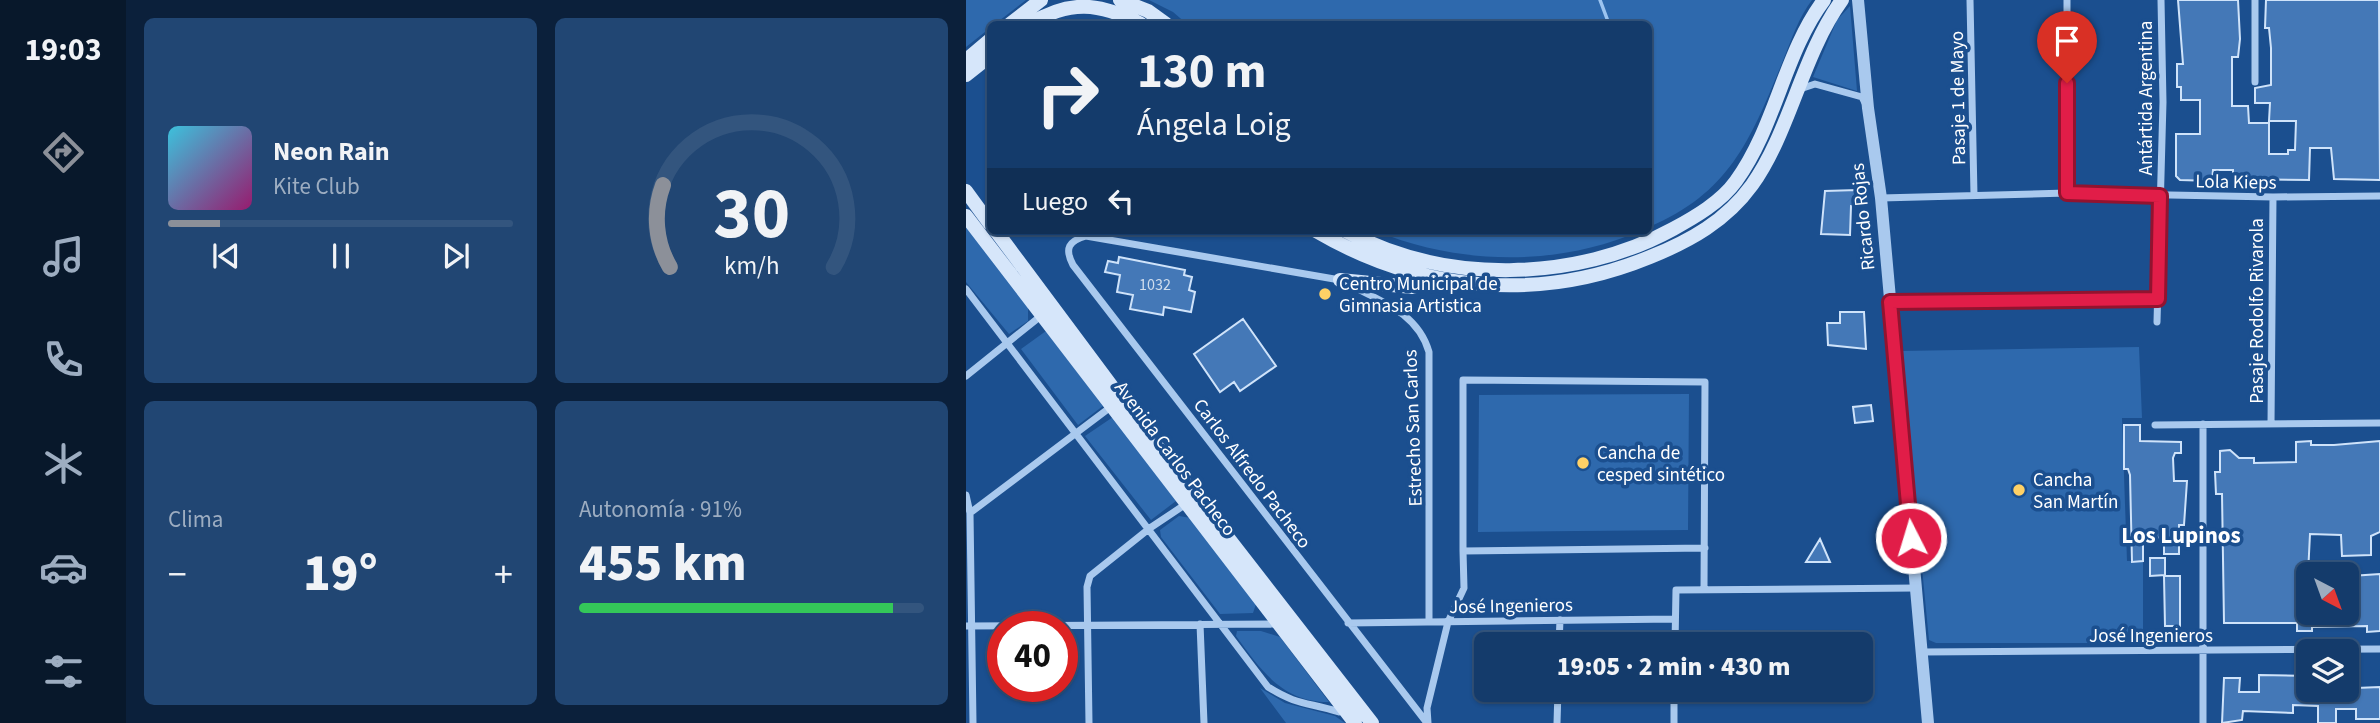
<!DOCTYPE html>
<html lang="es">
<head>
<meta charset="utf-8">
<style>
  :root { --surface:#143b6b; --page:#214673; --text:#f1f3f6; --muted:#9dadc1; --line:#33557e; --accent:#8c9099 }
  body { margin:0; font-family:"Source Sans 3",sans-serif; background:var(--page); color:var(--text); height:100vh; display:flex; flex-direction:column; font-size:26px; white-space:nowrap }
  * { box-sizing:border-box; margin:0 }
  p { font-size:23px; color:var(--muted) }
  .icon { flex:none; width:38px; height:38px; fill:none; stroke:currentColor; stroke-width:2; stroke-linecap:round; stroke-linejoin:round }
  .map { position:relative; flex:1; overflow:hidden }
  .panel { display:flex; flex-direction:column; gap:18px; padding:18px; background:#0b203b; width:840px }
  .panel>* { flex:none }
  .guide { position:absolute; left:21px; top:21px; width:665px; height:214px; border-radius:10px; box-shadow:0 2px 5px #0004,0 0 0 2px var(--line); background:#143b6b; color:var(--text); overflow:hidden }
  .needle { width:46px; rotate:139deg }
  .controls { position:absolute; left:1330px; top:562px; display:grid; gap:14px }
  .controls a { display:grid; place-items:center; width:63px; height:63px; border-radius:10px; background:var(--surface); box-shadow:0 2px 5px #0004,0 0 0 2px var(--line); font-size:35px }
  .speed { position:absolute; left:21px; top:611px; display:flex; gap:14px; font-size:35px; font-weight:700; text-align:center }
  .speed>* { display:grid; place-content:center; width:91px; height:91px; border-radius:50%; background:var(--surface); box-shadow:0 2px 5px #0004,0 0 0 2px var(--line); line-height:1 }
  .speed .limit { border:10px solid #d22; background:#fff; color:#111 }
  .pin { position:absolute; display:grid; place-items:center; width:60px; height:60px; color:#fff; margin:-72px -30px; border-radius:50% 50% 50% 0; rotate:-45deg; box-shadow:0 0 7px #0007 }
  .pin .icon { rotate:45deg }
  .me { position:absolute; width:77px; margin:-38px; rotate:355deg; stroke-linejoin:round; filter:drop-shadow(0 0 5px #0008) }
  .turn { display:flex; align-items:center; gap:24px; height:147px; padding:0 35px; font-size:32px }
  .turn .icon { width:91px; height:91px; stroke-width:2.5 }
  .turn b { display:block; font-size:49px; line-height:60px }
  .then { display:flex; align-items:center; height:66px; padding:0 35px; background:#0003; gap:14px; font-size:26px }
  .big { font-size:52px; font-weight:800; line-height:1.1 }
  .panel .tile { flex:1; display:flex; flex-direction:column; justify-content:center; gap:10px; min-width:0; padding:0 24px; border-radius:10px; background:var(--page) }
  .panel .dial { align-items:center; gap:0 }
  .dial svg { height:182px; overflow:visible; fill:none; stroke:var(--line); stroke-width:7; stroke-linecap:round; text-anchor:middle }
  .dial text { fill:var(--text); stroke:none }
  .song { display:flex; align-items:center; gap:21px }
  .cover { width:84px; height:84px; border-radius:10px; background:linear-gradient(135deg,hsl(190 70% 55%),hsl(320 70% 35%)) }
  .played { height:7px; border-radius:4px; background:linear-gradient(90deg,var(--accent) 15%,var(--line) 15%) }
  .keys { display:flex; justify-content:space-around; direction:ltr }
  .heat { display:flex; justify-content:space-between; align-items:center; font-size:38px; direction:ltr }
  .charge { height:10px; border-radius:5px; background:linear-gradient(90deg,#34c759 91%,var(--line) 0) }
  .panel .tiles { flex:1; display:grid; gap:18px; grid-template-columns:repeat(2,1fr) }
  .trip { position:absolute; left:508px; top:632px; width:399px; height:70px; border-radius:10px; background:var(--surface); box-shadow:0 2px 5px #0004,0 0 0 2px var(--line); font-weight:800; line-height:70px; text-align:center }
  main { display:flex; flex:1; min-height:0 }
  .tab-bar { display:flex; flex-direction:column; width:126px; justify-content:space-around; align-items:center; background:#08182b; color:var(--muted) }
  .tab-bar .icon { width:49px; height:49px }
  .tab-bar .current { color:var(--accent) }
  .tab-bar b { font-size:32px; color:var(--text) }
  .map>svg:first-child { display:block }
</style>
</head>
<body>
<main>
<nav class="tab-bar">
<b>19:03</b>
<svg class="icon current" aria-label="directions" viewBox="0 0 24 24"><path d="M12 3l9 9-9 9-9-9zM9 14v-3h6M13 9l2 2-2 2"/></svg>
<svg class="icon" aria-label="music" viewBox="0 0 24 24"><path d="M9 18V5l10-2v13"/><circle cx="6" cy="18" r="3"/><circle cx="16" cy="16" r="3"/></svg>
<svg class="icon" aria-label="phone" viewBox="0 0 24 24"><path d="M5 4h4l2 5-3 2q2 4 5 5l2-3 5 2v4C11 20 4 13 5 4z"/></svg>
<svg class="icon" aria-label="climate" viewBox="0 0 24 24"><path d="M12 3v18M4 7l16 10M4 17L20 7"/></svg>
<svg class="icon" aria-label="car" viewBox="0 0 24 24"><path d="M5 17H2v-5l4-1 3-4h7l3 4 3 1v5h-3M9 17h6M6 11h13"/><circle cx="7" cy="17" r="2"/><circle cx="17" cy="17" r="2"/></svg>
<svg class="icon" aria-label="filters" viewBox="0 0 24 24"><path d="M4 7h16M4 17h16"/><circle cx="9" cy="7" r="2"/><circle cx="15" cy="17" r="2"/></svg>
</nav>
<section class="panel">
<div class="tiles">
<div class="tile">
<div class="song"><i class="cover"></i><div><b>Neon Rain</b><p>Kite Club</p></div></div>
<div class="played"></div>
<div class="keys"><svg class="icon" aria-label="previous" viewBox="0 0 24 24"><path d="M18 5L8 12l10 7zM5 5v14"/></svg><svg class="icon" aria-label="pause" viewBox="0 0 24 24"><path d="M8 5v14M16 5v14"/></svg><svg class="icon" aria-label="next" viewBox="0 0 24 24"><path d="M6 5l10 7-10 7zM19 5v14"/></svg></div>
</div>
<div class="tile dial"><svg viewBox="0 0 100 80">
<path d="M14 69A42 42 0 1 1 86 69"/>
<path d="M14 69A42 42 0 0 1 11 33" stroke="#8c9099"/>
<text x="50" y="56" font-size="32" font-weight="700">30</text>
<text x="50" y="72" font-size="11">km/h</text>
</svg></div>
<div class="tile"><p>Clima</p>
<div class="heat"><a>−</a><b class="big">19°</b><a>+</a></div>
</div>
<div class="tile"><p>Autonomía · 91%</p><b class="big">455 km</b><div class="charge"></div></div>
</div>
</section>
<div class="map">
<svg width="1414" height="723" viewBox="0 0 1414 723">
  <rect width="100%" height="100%" fill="#1b4f8f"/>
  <path fill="#2e69ad" d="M0,0H60L29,24H24V28L0,47Z
    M183,0H846C833,17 826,38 818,58C786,136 766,192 683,227L682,24H221L207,12Z
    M884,6L891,91L847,77L871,20Z
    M0,223L62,307V321L43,334L0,282Z
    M410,231H674C591,267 493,265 410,231Z
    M80,331L137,406L112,425L55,349Z
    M1173,347L1176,418H1156L1161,561H1177V643H970L963,640L935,351Z
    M723,394L722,530L512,532L513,395Z
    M147,417L210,501L185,520L119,436Z
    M213,516L225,518L290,604L287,613L254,614L195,537L194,530Z
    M271,631H295L314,637L363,702C316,702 295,670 270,636Z
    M294,688L319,703L369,716L379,723H320Z"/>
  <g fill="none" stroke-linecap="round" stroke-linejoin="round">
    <path stroke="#9cc4f0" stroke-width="3.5" d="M634,0L643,24"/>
  </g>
  <path fill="#4478b7" stroke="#cfe3fa" stroke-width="2" d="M1212,0H1272L1274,39L1272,57H1266V106H1282L1283,123H1303V154H1322V150H1329L1330,121H1303L1304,103H1289V88L1305,85V48L1303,28H1299L1300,0H1413L1414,180L1368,179L1365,148H1344L1343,180L1267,179V170H1247L1246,181L1214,180L1210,176V134H1234V100H1215V87H1211V64H1217Z
    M891,190V206H885L884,235L855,234L859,191Z
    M153,257L219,270L218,275L226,277L223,290L229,292L225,312L198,307L197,315L164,309L167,295L151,292L154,275L139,272L142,261L152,263Z
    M874,312H898L900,349L862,345L861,323H874Z
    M277,319L310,366L274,391L268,382L254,392L228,354Z
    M905,405L907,421L889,423L887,407Z
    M1158,425H1174V441L1215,442V453H1209L1207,458L1208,481H1221L1218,525H1213V554H1198V537L1177,539V561L1166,562L1164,475L1162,469H1158Z
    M1345,441V445H1368L1414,441V532L1405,536V555L1376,556L1375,535L1344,534L1342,574V612H1381L1385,576L1414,574V631L1401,632V626L1346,627V631H1331V623H1258L1256,494H1250L1249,472H1254V451L1264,450L1273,458H1288V463L1330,462V442Z
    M854,539L864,562H840Z
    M1184,558H1199V575L1184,576Z
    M1198,576H1214V626H1199Z
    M1293,675L1342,676V690L1414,687V719H1390V709H1370V723H1352V706L1327,705V713L1277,711L1276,720L1256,723L1258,678H1274L1273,692H1293Z"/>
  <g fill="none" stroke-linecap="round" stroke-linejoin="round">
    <path stroke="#a9c9ee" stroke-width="7" d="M1004,0L1008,195
      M1101,0V193
      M1289,82V0
      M834,89L849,84L896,97L899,103
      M915,198L1101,193L1307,197L1414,196
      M374,280L120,236C103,241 98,248 107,265L461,723
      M384,285C417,302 452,314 463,352V622
      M0,289L302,687C332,706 342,702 373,712L377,707
      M924,302L1192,299
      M1191,322L1197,102L1195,0
      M0,376L76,315
      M1237,424V723
      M1305,424L1307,197
      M1189,425L1414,423
      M0,495L4,513
      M738,590L739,382L497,380V551L739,548
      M382,623L709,619
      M234,624L238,723
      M0,626L311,624
      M593,644L594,620
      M709,644L710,590L950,588
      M956,652L1414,649
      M7,723L4,513L146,406
      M123,723L121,587L124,576L184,528L220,504
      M462,723L461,708L482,622L498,588L497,551
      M591,723L592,690
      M708,723V690"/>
    <path stroke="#a9c9ee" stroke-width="12" d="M892,0L902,108L915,198L962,723"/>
    <path stroke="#d6e6fa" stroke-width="14" d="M154,0L182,11L200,24
      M44,24L75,0
      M64,24C103,0 133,2 175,24
      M0,60L24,40
      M0,75L24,56
      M0,191L24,224
      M0,216L389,723
      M30,231L179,431L406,723
      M350,231C454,292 572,303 684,257C724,241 760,221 786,185C824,132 836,55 876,0
      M380,231C478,285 610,282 707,229C729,217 755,202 770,181C810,126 818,53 858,0
      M374,280L446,287L469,281"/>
  </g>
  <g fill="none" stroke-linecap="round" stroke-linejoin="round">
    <defs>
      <path id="route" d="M945,538L924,302L1192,299L1194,196L1101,193V83"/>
    </defs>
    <use href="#route" stroke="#92132f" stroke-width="18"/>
    <use href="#route" stroke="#e11d48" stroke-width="12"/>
  </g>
  <g fill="#ffd166" stroke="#1b4f8f" stroke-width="2.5">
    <circle cx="359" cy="294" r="7"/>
    <circle cx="617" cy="463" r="7"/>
    <circle cx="1053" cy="490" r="7"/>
  </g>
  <g text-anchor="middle" stroke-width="7" stroke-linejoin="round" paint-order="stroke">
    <g font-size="16" fill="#d0dded">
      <text x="189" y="290">1032</text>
    </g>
    <g font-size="19" fill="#fff" stroke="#1b4f8f">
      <text transform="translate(991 98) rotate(-91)" y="7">Pasaje 1 de Mayo</text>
      <text transform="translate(1179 98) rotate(-90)" y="7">Antártida Argentina</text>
      <text transform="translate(1270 181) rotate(1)" y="7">Lola Kieps</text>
      <text transform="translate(896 217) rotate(-96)" y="7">Ricardo Rojas</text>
      <text transform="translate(1290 311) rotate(-90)" y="7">Pasaje Rodolfo Rivarola</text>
      <text transform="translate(446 428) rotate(-92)" y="7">Estrecho San Carlos</text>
      <text transform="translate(210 458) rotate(53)" y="7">Avenida Carlos Pacheco</text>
      <text transform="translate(287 473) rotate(53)" y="7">Carlos Alfredo Pacheco</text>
      <text transform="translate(545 605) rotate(-1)" y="7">José Ingenieros</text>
      <text x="1185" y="642">José Ingenieros</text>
    </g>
    <g font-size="19" fill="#fff" stroke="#1b4f8f" text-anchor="start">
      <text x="373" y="290">Centro Municipal de<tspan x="373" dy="22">Gimnasia Artistica</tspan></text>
      <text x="631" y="459">Cancha de<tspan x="631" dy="22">cesped sintético</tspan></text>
      <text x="1067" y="486">Cancha<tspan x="1067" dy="22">San Martín</tspan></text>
    </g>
    <g font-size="23" font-weight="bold" fill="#fff" stroke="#1b4f8f">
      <text x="1215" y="543">Los Lupinos</text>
    </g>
  </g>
</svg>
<div class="controls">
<a><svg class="needle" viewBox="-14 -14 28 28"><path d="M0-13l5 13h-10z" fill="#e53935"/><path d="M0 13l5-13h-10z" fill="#9dadc1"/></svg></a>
<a><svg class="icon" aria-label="layers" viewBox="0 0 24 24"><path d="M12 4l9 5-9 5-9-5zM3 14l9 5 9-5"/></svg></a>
</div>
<div class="speed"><div class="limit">40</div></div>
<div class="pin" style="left:1101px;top:83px;background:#d93025"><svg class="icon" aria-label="arrive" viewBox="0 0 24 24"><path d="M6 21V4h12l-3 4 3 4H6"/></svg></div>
<svg class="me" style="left:945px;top:538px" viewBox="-20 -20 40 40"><circle r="17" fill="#e11d48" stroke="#fff" stroke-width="3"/><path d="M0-11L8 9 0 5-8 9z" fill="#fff"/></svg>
<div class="trip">19:05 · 2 min · 430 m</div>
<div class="guide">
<div class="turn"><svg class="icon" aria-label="right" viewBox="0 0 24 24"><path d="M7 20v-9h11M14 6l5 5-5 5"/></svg><div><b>130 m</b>Ángela Loig</div></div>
<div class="then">Luego<svg class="icon" aria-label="left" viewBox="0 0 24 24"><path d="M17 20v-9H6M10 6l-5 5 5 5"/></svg></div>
</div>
</div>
</main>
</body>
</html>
